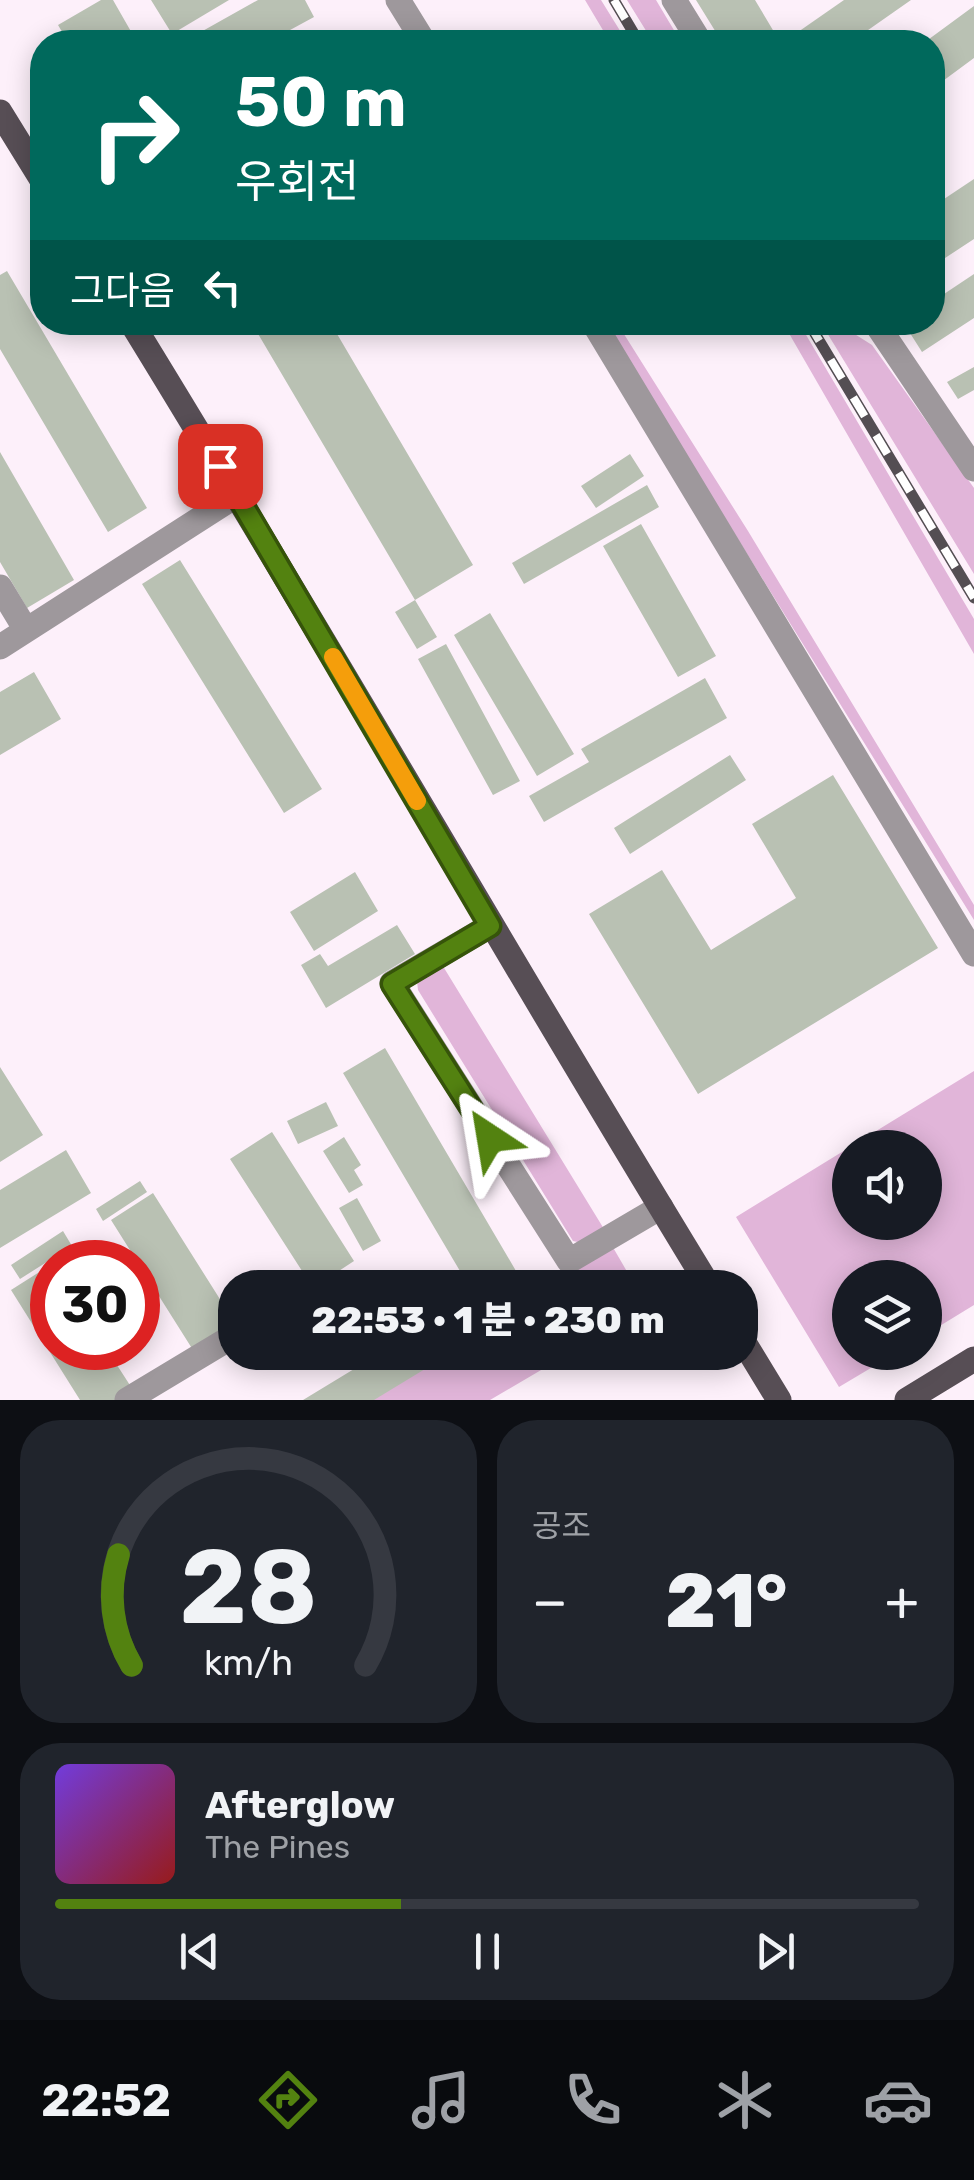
<!DOCTYPE html>
<html lang="ko">
<head>
<meta charset="utf-8">
<style>
  :root { --surface:#171b24; --page:#20242c; --text:#f1f3f6; --muted:#9ea1a6; --line:#363941; --accent:#538210 }
  body { margin:0; font-family:Rubik,"Noto Sans KR",sans-serif; background:var(--page); color:var(--text); height:100vh; display:flex; flex-direction:column; font-size:38px; white-space:nowrap }
  * { box-sizing:border-box; margin:0 }
  p { font-size:32px; color:var(--muted) }
  .icon { flex:none; width:55px; height:55px; fill:none; stroke:currentColor; stroke-width:2; stroke-linecap:round; stroke-linejoin:round }
  .map { position:relative; height:1400px; overflow:hidden }
  .panel { display:flex; flex-direction:column; gap:20px; padding:20px; background:#0d0f14; flex:1 }
  .panel>* { flex:none }
  .top-card { position:absolute; left:30px; top:30px; width:915px; height:305px; border-radius:40px; box-shadow:0 5px 25px #0003; background:#00695c; color:#fff; overflow:hidden }
  .tools { position:absolute; left:832px; top:1130px; display:grid; gap:20px }
  .tools a { display:grid; place-items:center; width:110px; height:110px; border-radius:50%; background:var(--surface); box-shadow:0 5px 25px #0003; font-size:50px }
  .speed { position:absolute; left:30px; top:1240px; display:flex; gap:20px; font-size:50px; font-weight:700; text-align:center }
  .speed>* { display:grid; place-content:center; width:130px; height:130px; border-radius:50%; background:var(--surface); box-shadow:0 5px 25px #0003; line-height:1 }
  .speed .limit { border:15px solid #d22; background:#fff; color:#111 }
  .pin { position:absolute; display:grid; place-items:center; width:85px; height:85px; color:#fff; margin:-42px; border-radius:20px; box-shadow:0 5px 15px #0006 }
  .me { position:absolute; width:110px; margin:-55px; rotate:327deg; stroke-linejoin:round; filter:drop-shadow(0 0 8px #0008) }
  .turn { display:flex; align-items:center; gap:35px; height:210px; padding:0 40px; font-size:45px }
  .turn .icon { width:130px; height:130px; stroke-width:2.5 }
  .turn b { display:block; font-size:70px; line-height:85px }
  .then { display:flex; align-items:center; height:95px; padding:0 40px; background:#0003; gap:20px; font-size:38px }
  .big { font-size:75px; font-weight:800; line-height:1.1 }
  .panel .widget { flex:1; display:flex; flex-direction:column; justify-content:center; gap:15px; min-width:0; padding:0 35px; border-radius:40px; background:var(--page) }
  .panel .dial { align-items:center; gap:0 }
  .dial svg { height:260px; overflow:visible; fill:none; stroke:var(--line); stroke-width:7; stroke-linecap:round; text-anchor:middle }
  .dial text { fill:var(--text); stroke:none }
  .song { display:flex; align-items:center; gap:30px }
  .cover { width:120px; height:120px; border-radius:15px; background:linear-gradient(135deg,hsl(260 70% 55%),hsl(0 70% 35%)) }
  .played { height:10px; border-radius:5px; background:linear-gradient(90deg,var(--accent) 40%,var(--line) 40%) }
  .keys { display:flex; justify-content:space-around; direction:ltr }
  .heat { display:flex; justify-content:space-between; align-items:center; font-size:55px; direction:ltr }
  .panel .tiles { flex:1; display:grid; gap:20px; grid-template-columns:1fr 1fr }
  .widget:last-child { grid-column:span 2 }
  .trip { position:absolute; left:218px; top:1270px; width:540px; height:100px; border-radius:40px; background:var(--surface); box-shadow:0 5px 25px #0003; font-weight:800; line-height:100px; text-align:center }
  .dock { display:flex; height:160px; justify-content:space-around; align-items:center; background:#090b0e; color:var(--muted) }
  .dock .icon { width:70px; height:70px }
  .dock .current { color:var(--accent) }
  .dock b { font-size:45px; color:var(--text) }
  .map>svg:first-child { display:block }
</style>
</head>
<body>
<div class="map">
<svg width="974" height="1400" viewBox="0 0 974 1400">
  <rect width="100%" height="100%" fill="#fdf0fa"/>
  <path fill="#e1b5d9" fill-rule="evenodd" d="M585,0H601L627,42H610Z
    M627,0H656L681,42H653Z
    M604,323H617L748,531L974,905V920Z
    M783,323H799L974,619V654Z
    M821,323H846L853,333L872,345L974,488V574Z
    M441,963L604,1229L582,1243L573,1241L418,990L417,981Z
    M974,1071V1305L925,1335V1278H850V1352L896,1353L839,1387L736,1217ZM850,1148H925V1222H850Z
    M611,1244L636,1287L541,1288Z
    M436,1353H570L490,1400H361Z"/>
  <path fill="#b9c1b3" d="M101,0H113L137,42H68L58,25Z
    M151,0H229L172,34Z
    M258,0H305L314,17L268,42H183Z
    M696,0H755L780,42H722Z
    M844,0H911L851,42H805L798,32Z
    M974,6V58L932,89V42H925Z
    M974,179V239L942,260L932,245V207Z
    M7,271L147,508L108,532L0,349V275Z
    M974,274V318L922,352L903,322H932V302Z
    M251,322H330L473,565L415,600Z
    M974,367V390L958,399L947,382Z
    M0,452L74,580L27,608L0,562Z
    M630,454L644,476L596,508L581,486Z
    M647,485L659,507L524,584L512,563Z
    M641,524L716,656L678,677L603,546Z
    M180,560L322,789L284,813L142,584Z
    M415,600L437,637L417,649L395,612Z
    M490,613L574,754L537,776L454,635Z
    M446,644L520,781L493,795L418,659Z
    M34,672L61,719L0,755V692Z
    M705,678L727,718L544,822L529,796L589,762L581,749Z
    M730,755L746,780L630,854L614,828Z
    M833,775L938,948L698,1094L589,914L662,870L711,950L796,898L752,824Z
    M355,872L378,911L314,951L290,912Z
    M397,925L415,954L326,1008L301,965L320,954L328,966Z
    M385,1048L526,1288H470L343,1073Z
    M0,1067L43,1135L0,1162Z
    M326,1102L338,1126L298,1144L287,1121Z
    M272,1132L354,1261L313,1288L230,1159Z
    M344,1137L361,1165L354,1170L363,1185L349,1193L323,1151Z
    M66,1150L91,1193L0,1248V1190Z
    M140,1181L147,1192L103,1221L96,1209Z
    M153,1193L235,1323L193,1350L111,1220Z
    M357,1198L381,1241L363,1251L339,1208Z
    M63,1231L72,1246L20,1279L11,1265Z
    M52,1264V1348H106L135,1393L124,1400H80L11,1290Z
    M382,1352H453L374,1400H303Z"/>
  <g fill="none" stroke-linecap="round" stroke-linejoin="round">
    <path stroke="#9e989c" stroke-width="25" d="M398,0L424,42
      M674,0L700,42
      M593,322L974,954
      M875,322L974,469
      M0,587L26,630
      M0,647L237,495
      M490,926L392,983L569,1261L661,1207
      M127,1400L235,1335"/>
    <path stroke="#574e55" stroke-width="25" d="M0,112L42,180
      M131,322C328,642 514,968 710,1288
      M740,1336L779,1400
      M907,1400L974,1359"/>
    <defs>
      <path id="rail" d="M614,0L639,42
        M808,322L974,598"/>
    </defs>
    <use href="#rail" stroke="#544e53" stroke-width="11"/>
    <use href="#rail" stroke="#fff" stroke-width="8" stroke-dasharray="22" stroke-linecap="butt"/>
  </g>
  <g fill="none" stroke-linecap="round" stroke-linejoin="round">
    <defs>
      <path id="route" d="M220,466L490,926L392,984L490,1138"/>
    </defs>
    <use href="#route" stroke="#36540a" stroke-width="25"/>
    <use href="#route" stroke="#538210" stroke-width="18"/>
    <path stroke="#f59e0b" stroke-width="18" d="M333,657L417,801"/>
  </g>
</svg>
<div class="tools">
<a><svg class="icon" aria-label="sound" viewBox="0 0 24 24"><path d="M4 9h4l5-4v14l-5-4H4zM17 9q2 3 0 6"/></svg></a>
<a><svg class="icon" aria-label="layers" viewBox="0 0 24 24"><path d="M12 4l9 5-9 5-9-5zM3 14l9 5 9-5"/></svg></a>
</div>
<div class="speed"><div class="limit">30</div></div>
<div class="pin" style="left:220px;top:466px;background:#d93025"><svg class="icon" aria-label="arrive" viewBox="0 0 24 24"><path d="M6 21V4h12l-3 4 3 4H6"/></svg></div>
<svg class="me" style="left:490px;top:1138px" viewBox="-20 -20 40 40"><path d="M0-17L14 15 0 8-14 15z" fill="#538210" stroke="#fff" stroke-width="4"/></svg>
<div class="trip">22:53 · 1 분 · 230 m</div>
<div class="top-card">
<div class="turn"><svg class="icon" aria-label="right" viewBox="0 0 24 24"><path d="M7 20v-9h11M14 6l5 5-5 5"/></svg><div><b>50 m</b>우회전</div></div>
<div class="then">그다음<svg class="icon" aria-label="left" viewBox="0 0 24 24"><path d="M17 20v-9H6M10 6l-5 5 5 5"/></svg></div>
</div>
</div>
<section class="panel">
<div class="tiles">
<div class="widget dial"><svg viewBox="0 0 100 80">
<path d="M14 69A42 42 0 1 1 86 69"/>
<path d="M14 69A42 42 0 0 1 10 35" stroke="#538210"/>
<text x="50" y="56" font-size="32" font-weight="700">28</text>
<text x="50" y="72" font-size="11">km/h</text>
</svg></div>
<div class="widget"><p>공조</p>
<div class="heat"><a>−</a><b class="big">21°</b><a>+</a></div>
</div>
<div class="widget">
<div class="song"><i class="cover"></i><div><b>Afterglow</b><p>The Pines</p></div></div>
<div class="played"></div>
<div class="keys"><svg class="icon" aria-label="previous" viewBox="0 0 24 24"><path d="M18 5L8 12l10 7zM5 5v14"/></svg><svg class="icon" aria-label="pause" viewBox="0 0 24 24"><path d="M8 5v14M16 5v14"/></svg><svg class="icon" aria-label="next" viewBox="0 0 24 24"><path d="M6 5l10 7-10 7zM19 5v14"/></svg></div>
</div>
</div>
</section>
<nav class="dock">
<b>22:52</b>
<svg class="icon current" aria-label="directions" viewBox="0 0 24 24"><path d="M12 3l9 9-9 9-9-9zM9 14v-3h6M13 9l2 2-2 2"/></svg>
<svg class="icon" aria-label="music" viewBox="0 0 24 24"><path d="M9 18V5l10-2v13"/><circle cx="6" cy="18" r="3"/><circle cx="16" cy="16" r="3"/></svg>
<svg class="icon" aria-label="phone" viewBox="0 0 24 24"><path d="M5 4h4l2 5-3 2q2 4 5 5l2-3 5 2v4C11 20 4 13 5 4z"/></svg>
<svg class="icon" aria-label="climate" viewBox="0 0 24 24"><path d="M12 3v18M4 7l16 10M4 17L20 7"/></svg>
<svg class="icon" aria-label="car" viewBox="0 0 24 24"><path d="M5 17H2v-5l4-1 3-4h7l3 4 3 1v5h-3M9 17h6M6 11h13"/><circle cx="7" cy="17" r="2"/><circle cx="17" cy="17" r="2"/></svg>
</nav>
</body>
</html>
